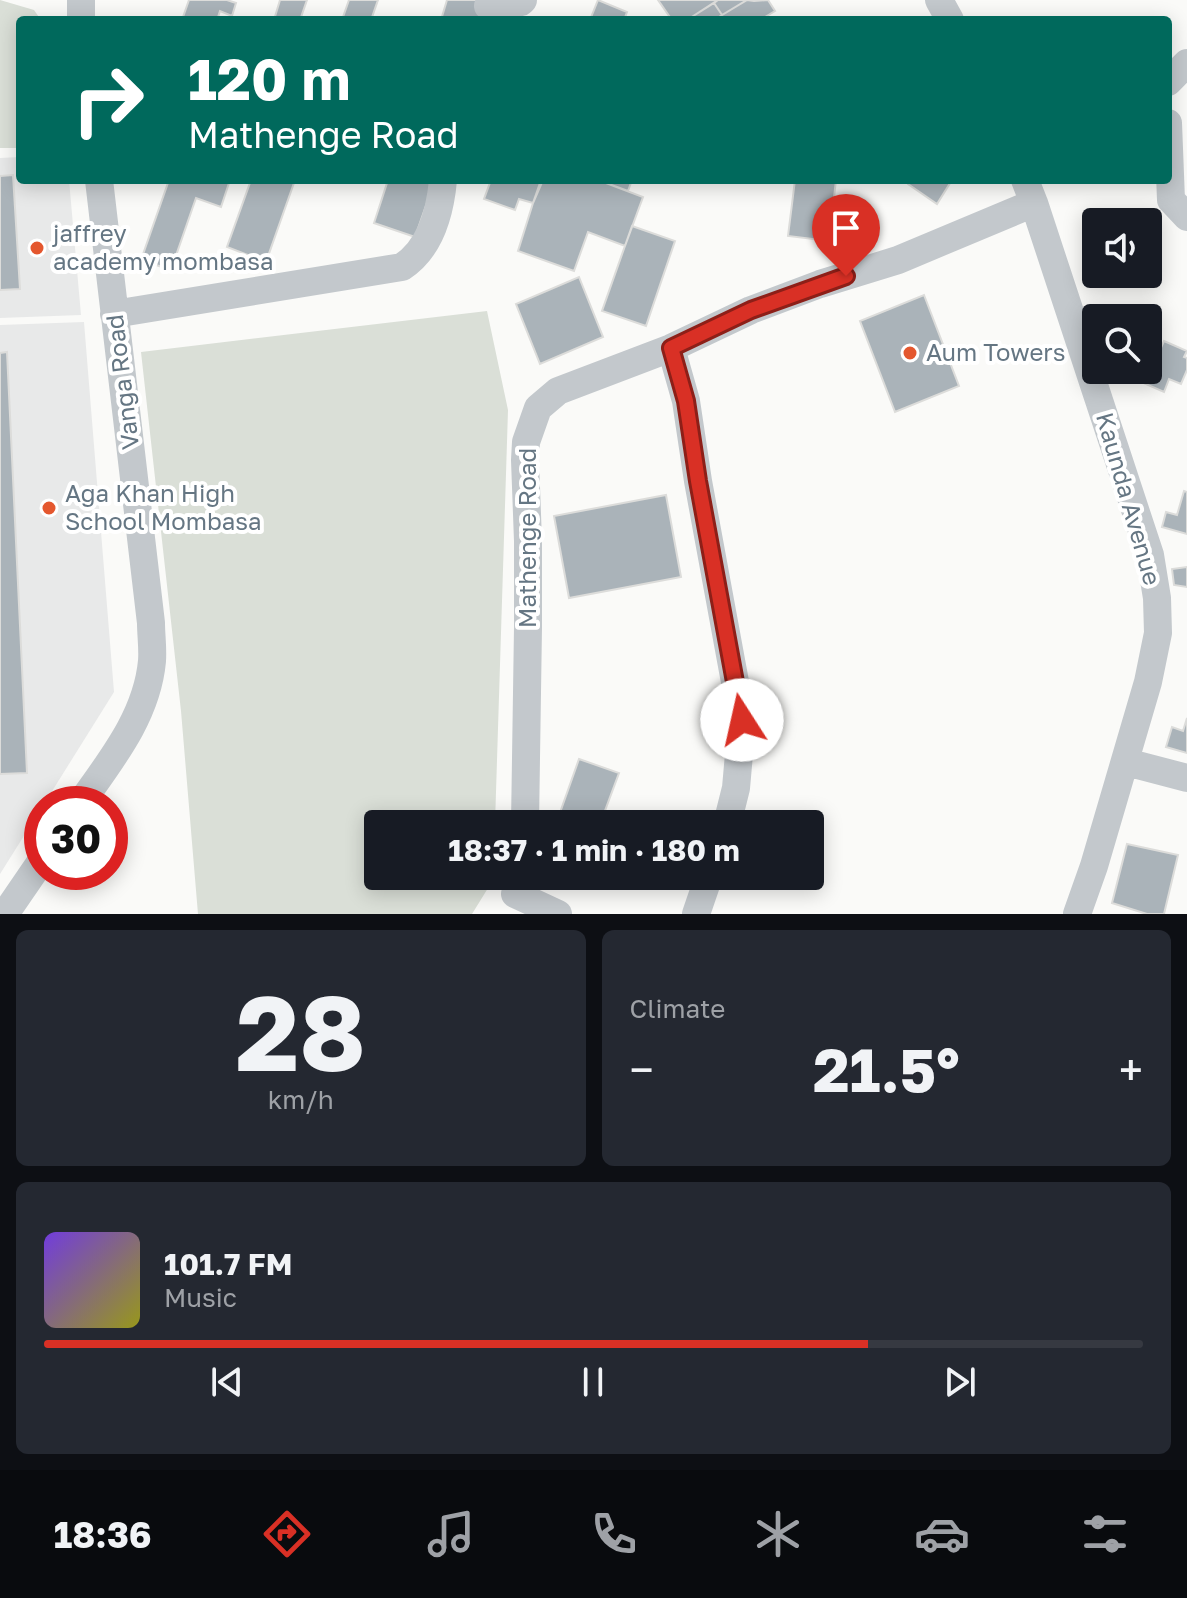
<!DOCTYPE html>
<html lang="en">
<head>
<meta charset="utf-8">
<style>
  :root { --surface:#171b24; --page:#242831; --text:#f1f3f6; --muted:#9ea1a6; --line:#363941; --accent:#d93025 }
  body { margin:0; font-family:"Golos Text",sans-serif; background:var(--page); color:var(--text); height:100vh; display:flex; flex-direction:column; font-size:30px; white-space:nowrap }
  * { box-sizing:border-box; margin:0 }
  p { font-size:26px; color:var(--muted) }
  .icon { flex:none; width:44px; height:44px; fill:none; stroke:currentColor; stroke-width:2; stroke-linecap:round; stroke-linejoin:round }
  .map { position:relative; height:914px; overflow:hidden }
  .details { display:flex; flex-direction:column; gap:16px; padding:16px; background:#0d0f14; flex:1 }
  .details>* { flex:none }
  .guide { position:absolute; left:16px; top:16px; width:1156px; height:168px; border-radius:8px; box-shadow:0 4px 20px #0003; background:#00695c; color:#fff; overflow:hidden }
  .controls { position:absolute; left:1082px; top:208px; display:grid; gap:16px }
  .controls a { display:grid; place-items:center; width:80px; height:80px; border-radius:8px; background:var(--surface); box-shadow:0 4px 20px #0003; font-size:40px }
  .speed { position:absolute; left:24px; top:786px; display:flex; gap:16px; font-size:40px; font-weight:700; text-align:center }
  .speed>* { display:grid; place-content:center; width:104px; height:104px; border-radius:50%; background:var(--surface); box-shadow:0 4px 20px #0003; line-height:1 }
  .speed .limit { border:12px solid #d22; background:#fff; color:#111 }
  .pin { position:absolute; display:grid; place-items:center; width:68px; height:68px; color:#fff; margin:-82px -34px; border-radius:50% 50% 50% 0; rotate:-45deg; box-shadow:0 0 8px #0007 }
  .pin .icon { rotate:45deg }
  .me { position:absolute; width:88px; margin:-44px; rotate:350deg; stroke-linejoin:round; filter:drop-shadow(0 0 6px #0008) }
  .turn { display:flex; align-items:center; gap:28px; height:168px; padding:0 40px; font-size:36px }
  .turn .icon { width:104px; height:104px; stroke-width:2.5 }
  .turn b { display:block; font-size:56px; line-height:68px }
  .big { font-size:60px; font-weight:700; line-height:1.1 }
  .details .widget { flex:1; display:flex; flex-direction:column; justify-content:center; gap:12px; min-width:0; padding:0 28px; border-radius:12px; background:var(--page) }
  .details .dial { align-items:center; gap:0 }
  .dial b { font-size:104px; line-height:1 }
  .song { display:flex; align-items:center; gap:24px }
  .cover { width:96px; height:96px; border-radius:12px; background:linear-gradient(135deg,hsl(260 70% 55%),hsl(60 70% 35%)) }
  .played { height:8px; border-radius:4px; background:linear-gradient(90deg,var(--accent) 75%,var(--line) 75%) }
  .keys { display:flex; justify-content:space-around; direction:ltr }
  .heat { display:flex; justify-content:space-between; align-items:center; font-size:44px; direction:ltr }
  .details .tiles { flex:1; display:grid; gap:16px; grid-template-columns:1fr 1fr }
  .widget:last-child { grid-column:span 2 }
  .trip { position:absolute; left:364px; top:810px; width:460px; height:80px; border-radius:8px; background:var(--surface); box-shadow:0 4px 20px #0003; font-weight:700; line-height:80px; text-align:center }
  .tab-bar { display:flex; height:128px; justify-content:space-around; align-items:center; background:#090b0e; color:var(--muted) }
  .tab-bar .icon { width:56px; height:56px }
  .tab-bar .selected { color:var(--accent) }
  .tab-bar b { font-size:36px; color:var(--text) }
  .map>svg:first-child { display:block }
</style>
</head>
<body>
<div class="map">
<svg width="1187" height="914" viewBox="0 0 1187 914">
  <rect width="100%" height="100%" fill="#fafaf8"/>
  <path fill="#e8e9e9" d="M20,157V180H69L81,315L0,318V158Z
    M84,322L114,692L44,804H42V807L0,874V325Z"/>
  <path fill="#dadfd7" d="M0,0L34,10L41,20H20V148H0Z
    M487,311L508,410L495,824H378V876H493V880L472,914H198L181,711L141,352Z"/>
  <path fill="#aab3b9" stroke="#dcdcda" stroke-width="2" d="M189,0H227L236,3L232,16L220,11L217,20H182Z
    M280,0H307L300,20H274Z
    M349,0H378L371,20H342Z
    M447,0H491L484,20H441Z
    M598,0L627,12L624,20H590Z
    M658,0H718L687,20H672Z
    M718,0H747L722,15L714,3Z
    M747,0L754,1L768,0L775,11L760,20H714Z
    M714,3L722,15L714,20H687Z
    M13,175L20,289L0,290V176Z
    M169,180H230L221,207L196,198L171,270L141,260Z
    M251,180H295L266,262L227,247Z
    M388,180H435L415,237L374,223Z
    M491,180H541L533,203L519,199L515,210L484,199Z
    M543,180H598L643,197L625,246L588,232L574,271L518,251L533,203Z
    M598,180H632L628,191Z
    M795,180H836L829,241L788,236Z
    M905,180H952L937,204L908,184Z
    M632,226L675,241L646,326L602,311Z
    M579,277L603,337L540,364L516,304Z
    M924,295L959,386L895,412L860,321Z
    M1164,341L1187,351L1184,357L1187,358V370L1181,384L1169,379L1164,392L1132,378L1135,370H1148V358L1155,361Z
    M7,352L27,773L0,774V353Z
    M1184,491L1187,492V534L1162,527L1166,512L1177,515Z
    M666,495L681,577L569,598L554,516Z
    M1187,567V587L1174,585L1172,569Z
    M1187,718V753L1166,747L1172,727L1183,731Z
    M579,759L619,773L600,824H556Z
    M1127,844L1178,855L1164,914H1147L1112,903Z
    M543,876H582L577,888Z"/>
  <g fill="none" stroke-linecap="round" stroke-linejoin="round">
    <path stroke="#c3c8cc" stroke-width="28" d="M81,0V20
      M939,0L950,20
      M488,6L521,2L523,0
      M1168,82L1187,63
      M1168,123L1171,200L1187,217
      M1025,180L1034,203L1150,555L1157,598L1158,633L1148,682L1094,866L1077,914
      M114,314L402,267C431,248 440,213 443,180
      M671,348L686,401L698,481L742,720L736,788L727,824
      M1126,762L1187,778
      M80,804C111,760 147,716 152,661C153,648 151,635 151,623L99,180
      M525,824L528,627V541L525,460L526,442L538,408L558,391L671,348L751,310L820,284L898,260L1034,203
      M515,894L558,914
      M5,914L42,860
      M696,914L709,876"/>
  </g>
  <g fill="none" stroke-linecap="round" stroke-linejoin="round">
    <defs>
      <path id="route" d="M742,720L698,481L686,401L671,348L751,310L846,276"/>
    </defs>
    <use href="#route" stroke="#8d1f18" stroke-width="20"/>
    <use href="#route" stroke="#d93025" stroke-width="14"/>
  </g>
  <g fill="#e4572e" stroke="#fff" stroke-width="3">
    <circle cx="37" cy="248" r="8"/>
    <circle cx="910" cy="353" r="8"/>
    <circle cx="49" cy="508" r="8"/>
  </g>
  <g text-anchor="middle" stroke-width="8" stroke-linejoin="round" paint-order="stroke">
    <g font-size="24" fill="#657683" stroke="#fff" text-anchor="start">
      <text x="53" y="242">jaffrey<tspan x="53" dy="28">academy mombasa</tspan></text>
      <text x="926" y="361">Aum Towers</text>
      <text x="65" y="502">Aga Khan High<tspan x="65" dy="28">School Mombasa</tspan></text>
    </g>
    <g font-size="24" fill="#657683" stroke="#fff">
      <text transform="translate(123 382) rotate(-97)" y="8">Vanga Road</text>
      <text transform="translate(1128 499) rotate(74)" y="8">Kaunda Avenue</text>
      <text transform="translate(528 538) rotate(-90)" y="8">Mathenge Road</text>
    </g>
  </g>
</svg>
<div class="controls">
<a><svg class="icon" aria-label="sound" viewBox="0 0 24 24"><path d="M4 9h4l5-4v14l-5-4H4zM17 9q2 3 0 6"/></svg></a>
<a><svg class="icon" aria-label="search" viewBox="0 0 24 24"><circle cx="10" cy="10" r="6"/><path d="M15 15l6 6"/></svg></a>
</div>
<div class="speed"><div class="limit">30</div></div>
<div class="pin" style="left:846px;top:276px;background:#d93025"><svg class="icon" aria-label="arrive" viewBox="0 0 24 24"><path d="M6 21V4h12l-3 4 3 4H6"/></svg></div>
<svg class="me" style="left:742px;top:720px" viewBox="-20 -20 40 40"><circle r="19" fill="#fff"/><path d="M0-13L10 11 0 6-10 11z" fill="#d93025"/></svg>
<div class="trip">18:37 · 1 min · 180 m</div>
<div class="guide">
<div class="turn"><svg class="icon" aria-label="right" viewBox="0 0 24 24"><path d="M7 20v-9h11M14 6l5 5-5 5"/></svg><div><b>120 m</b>Mathenge Road</div></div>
</div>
</div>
<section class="details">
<div class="tiles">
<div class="widget dial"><b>28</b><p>km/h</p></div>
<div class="widget"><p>Climate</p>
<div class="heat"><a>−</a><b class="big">21.5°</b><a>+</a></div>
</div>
<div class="widget">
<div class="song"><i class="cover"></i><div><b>101.7 FM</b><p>Music</p></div></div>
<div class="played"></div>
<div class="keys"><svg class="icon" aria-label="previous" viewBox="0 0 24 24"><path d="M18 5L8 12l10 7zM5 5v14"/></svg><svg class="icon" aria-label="pause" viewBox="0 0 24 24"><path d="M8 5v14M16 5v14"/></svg><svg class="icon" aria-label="next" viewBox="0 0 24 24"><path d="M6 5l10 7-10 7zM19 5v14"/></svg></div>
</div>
</div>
</section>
<nav class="tab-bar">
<b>18:36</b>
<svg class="icon selected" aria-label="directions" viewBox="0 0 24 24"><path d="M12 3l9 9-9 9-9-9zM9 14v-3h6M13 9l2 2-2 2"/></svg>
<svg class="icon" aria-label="music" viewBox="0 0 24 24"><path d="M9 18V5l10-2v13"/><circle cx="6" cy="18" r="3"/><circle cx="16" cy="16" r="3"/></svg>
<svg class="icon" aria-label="phone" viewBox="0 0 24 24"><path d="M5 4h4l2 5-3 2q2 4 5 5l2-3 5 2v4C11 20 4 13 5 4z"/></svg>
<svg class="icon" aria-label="climate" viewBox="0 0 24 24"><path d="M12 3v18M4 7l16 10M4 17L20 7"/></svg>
<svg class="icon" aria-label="car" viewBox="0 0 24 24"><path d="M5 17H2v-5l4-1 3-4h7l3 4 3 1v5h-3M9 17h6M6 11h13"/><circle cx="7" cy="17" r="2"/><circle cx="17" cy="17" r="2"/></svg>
<svg class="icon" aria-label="filters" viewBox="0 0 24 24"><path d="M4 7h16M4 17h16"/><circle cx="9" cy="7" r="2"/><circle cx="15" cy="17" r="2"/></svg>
</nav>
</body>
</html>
